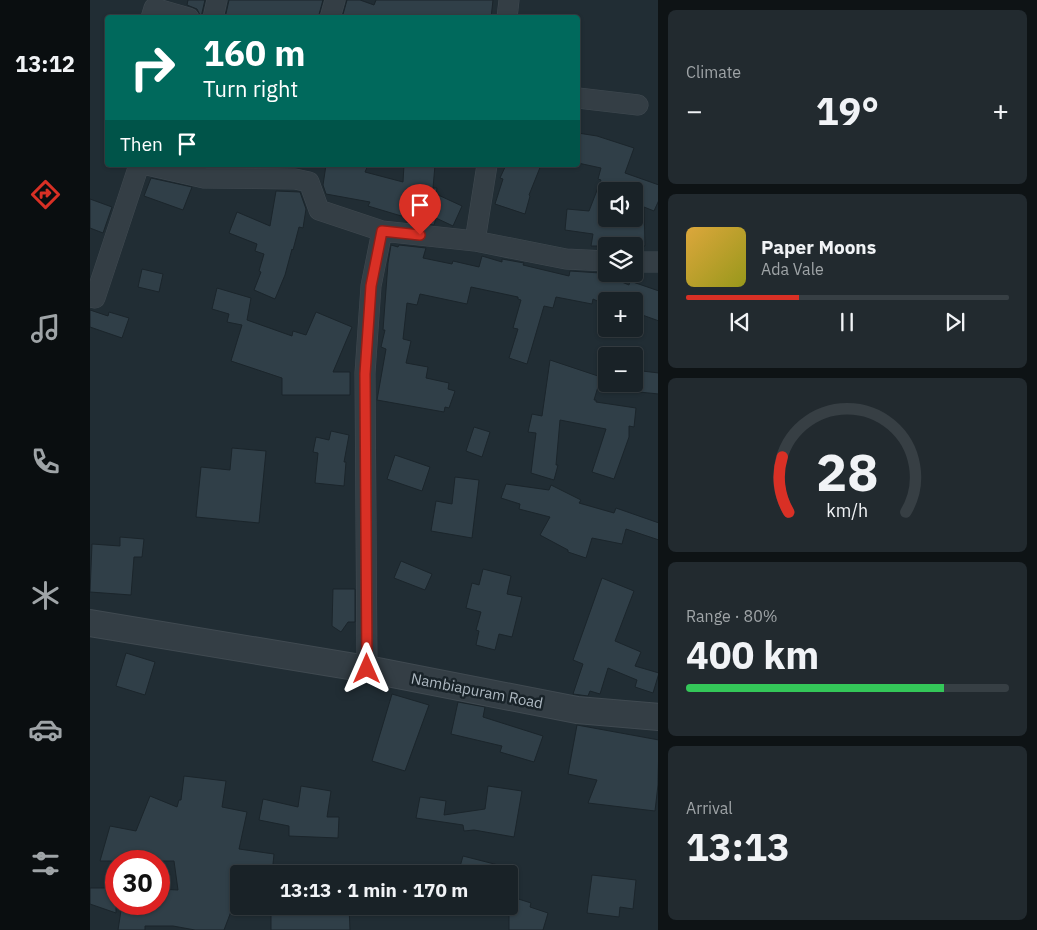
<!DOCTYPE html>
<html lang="en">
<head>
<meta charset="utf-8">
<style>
  :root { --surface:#192227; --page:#222a2f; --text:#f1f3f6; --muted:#9fa4a7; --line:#373f44; --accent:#d93025 }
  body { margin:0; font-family:"IBM Plex Sans",sans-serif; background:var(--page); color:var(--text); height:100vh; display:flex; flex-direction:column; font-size:19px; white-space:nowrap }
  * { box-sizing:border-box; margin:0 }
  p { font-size:16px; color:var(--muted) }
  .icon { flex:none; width:28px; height:28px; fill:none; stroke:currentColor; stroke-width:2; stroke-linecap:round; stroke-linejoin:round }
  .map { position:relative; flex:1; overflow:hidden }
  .side { display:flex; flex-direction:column; gap:10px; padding:10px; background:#0e1315; width:379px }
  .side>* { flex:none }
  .banner { position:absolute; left:15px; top:15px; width:475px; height:152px; border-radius:5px; box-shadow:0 1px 4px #0004,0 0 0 1px var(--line); background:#00695c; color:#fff; overflow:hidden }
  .fabs { position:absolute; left:508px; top:182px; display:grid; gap:10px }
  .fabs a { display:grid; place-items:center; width:45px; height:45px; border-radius:5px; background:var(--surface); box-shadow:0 1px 4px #0004,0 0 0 1px var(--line); font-size:25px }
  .speed { position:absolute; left:15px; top:850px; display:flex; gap:10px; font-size:25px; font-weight:700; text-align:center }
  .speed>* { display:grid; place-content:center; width:65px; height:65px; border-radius:50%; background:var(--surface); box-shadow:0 1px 4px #0004,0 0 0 1px var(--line); line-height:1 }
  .speed .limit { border:8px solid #d22; background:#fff; color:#111 }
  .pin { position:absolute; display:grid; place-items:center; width:42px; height:42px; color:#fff; margin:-51px -21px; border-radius:50% 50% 50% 0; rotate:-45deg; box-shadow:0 0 5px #0007 }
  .pin .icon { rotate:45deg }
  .me { position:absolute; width:55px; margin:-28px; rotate:0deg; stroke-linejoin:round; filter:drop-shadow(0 0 4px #0008) }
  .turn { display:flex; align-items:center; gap:18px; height:105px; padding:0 15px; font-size:22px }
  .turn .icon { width:65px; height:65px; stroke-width:2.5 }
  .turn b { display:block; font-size:35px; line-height:42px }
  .then { display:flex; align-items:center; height:48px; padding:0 15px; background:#0003; gap:10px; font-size:19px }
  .big { font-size:38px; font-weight:700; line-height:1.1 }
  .side .widget { flex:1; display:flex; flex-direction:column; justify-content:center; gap:8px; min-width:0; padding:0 18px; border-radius:8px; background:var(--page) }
  .side .dial { align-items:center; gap:0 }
  .dial svg { height:130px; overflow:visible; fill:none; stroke:var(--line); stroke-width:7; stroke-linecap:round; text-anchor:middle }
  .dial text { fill:var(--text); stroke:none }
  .song { display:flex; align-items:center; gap:15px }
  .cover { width:60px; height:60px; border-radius:8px; background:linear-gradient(135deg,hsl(40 70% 55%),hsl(60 70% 35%)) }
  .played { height:5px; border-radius:2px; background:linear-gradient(90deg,var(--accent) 35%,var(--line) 35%) }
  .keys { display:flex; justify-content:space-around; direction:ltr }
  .heat { display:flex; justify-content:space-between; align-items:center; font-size:28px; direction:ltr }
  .charge { height:8px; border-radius:4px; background:linear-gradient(90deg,#34c759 80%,var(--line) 0) }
  .trip { position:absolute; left:140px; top:865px; width:288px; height:50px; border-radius:5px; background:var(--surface); box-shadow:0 1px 4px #0004,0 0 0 1px var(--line); font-weight:700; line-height:50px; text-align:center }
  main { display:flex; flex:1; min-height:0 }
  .tabs { display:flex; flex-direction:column; width:90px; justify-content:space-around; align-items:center; background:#0a0e10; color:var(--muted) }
  .tabs .icon { width:35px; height:35px }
  .tabs .on { color:var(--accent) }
  .tabs b { font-size:22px; color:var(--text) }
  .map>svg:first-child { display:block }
</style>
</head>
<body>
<main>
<nav class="tabs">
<b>13:12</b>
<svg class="icon on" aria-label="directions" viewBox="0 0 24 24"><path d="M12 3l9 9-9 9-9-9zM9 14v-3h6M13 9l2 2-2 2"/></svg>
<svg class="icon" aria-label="music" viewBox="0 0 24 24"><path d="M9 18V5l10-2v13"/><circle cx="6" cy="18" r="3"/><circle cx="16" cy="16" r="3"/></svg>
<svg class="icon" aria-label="phone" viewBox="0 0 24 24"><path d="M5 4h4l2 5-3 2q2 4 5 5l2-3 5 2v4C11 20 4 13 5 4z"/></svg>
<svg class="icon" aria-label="climate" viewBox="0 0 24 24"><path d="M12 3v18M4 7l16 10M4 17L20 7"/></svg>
<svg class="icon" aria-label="car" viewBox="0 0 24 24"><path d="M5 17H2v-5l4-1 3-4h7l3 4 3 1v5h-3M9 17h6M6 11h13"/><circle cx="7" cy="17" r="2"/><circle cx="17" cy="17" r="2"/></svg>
<svg class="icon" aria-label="filters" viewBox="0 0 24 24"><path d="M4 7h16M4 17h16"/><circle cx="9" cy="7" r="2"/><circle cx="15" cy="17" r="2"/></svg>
</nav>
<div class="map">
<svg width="569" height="930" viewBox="0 0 569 930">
  <rect width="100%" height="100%" fill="#212d34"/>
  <path fill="#303f48" stroke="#1b252b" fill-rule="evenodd" d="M98,0H115L111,17L107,9L97,5Z
    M139,0H233L228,18H135Z
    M257,0H270L284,5L286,0H403L401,18H252Z
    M488,133L507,136L544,148L535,173L569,185V200L564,211L554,207L555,246H501L503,234L475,230L477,209L499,211L511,180L508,179L511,168L488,163ZM516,191H544V219H516Z
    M236,165H278L275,172L313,182L314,165H345L343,188H347L346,194L372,206L363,226L346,218L344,225L316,222L318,218L278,206L280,202L236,194L233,185Z
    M416,165H451L439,195L440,196L435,214L405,204L413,179L410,178Z
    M61,178L102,187L93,210L54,196Z
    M186,191L210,192L216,209L213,228L209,227L203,250L202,249L195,275L185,299L164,290L171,272L169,271L174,254L165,251L167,244L139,233L147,212L180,226Z
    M0,199L22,207L13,233L0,228Z
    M301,245L308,247L309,245L336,248L333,258L362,264L363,261L389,267L392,256L412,262V259L434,263L433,265L479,276L480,271L510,273L539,285L540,281L569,291V321L544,312V301H516V305L503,299L502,304L466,297L463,308L454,306L437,364L419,358L428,329L423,328L431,300L428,299V297L381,287L377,304L330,294L327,305L317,303L313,339L321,341L316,363L338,367L336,378L359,383L358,389L365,391L359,408L355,407L354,412L287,400L296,349L291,347L295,330H293L298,263Z
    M52,269L73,274L69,292L48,287Z
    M127,288L161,298L157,320L202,336L203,331L216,335L226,312L262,327L243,372H260V395H192V378L141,361L152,325L137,322L139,314L122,309Z
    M0,310L18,316L19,312L39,318L32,338L0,327Z
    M460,360L511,377L504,400H506V402L546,408L544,427L539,426V437L524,479L502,472L516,429L470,420L466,465H468L464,480L441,473L446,433L438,432L442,414L452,416Z
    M552,371L569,373V394L549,392Z
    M384,427L400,432L392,457L376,451Z
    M241,431L259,435L254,462H256L254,486L225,483L228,453L223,452L226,437L239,440Z
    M142,448L176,451L169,523L106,517L111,467L140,470Z
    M305,455L340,467L332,491L297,479Z
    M365,477L389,480L382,538L341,531L346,501L362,504Z
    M416,484L459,490L461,485L491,500L489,503L524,513L526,508L569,523V540L536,529L532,544L502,538L496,558L478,552V550L450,535L460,517L429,509L430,504L411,498Z
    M30,537L54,539L52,557H44L41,595L0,592L2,544L30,546Z
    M311,561L342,574L335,590L304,578Z
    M393,569L421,576L417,594L432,597L422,637L409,634L405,650L386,645L389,631L386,630L391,612L376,608L382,583L389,585Z
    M512,578L544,591L525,641L551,652L545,666L569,673L563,693L545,687L547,680L518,668L510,694L500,691L498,696L483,694L493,664L483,660Z
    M243,589H265V622H258L251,632L242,626Z
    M36,653L65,662L55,695L26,686Z
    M302,694L339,705L315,771L282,761Z
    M368,702L395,707L393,717L453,736L444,762L410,752L412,746L361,734Z
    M487,725L569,740L568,785L565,811L498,803L507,780L478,774Z
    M94,776L136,781L132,807L157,812L149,849L184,854L182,874H147L145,901L134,930H105L83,926H55V930H28L32,904H70V889L88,890L84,861H10L20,826L46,831L60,796L87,807L89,800H91Z
    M211,786L241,791L237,817H249L248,838L199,836V826L169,820L173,799L208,807Z
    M398,786L432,791L424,837L384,830L374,831L373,825L326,818L330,797L356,801L354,815L395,809Z
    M373,856L420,868V874H368Z
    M502,875L546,880L543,909L530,907L529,917L497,913Z
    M0,888H26V913L0,904Z
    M419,896L441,903L440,907L458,913L453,930H419Z
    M181,906H259L260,930H181Z"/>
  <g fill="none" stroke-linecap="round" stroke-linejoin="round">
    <defs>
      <path id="minor" d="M61,18L64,8L99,18
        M123,18L127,0
        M240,18L245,0
        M417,18L419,0
        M488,98L548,105
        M57,165L114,178L205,179L219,182L229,210L292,231L385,241
        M397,165L385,241L476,259L516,261
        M544,262H569
        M0,297L5,298L49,165
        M277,669L275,373L281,286L292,231"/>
      <path id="tertiary" d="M0,623L277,669L487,710L569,717"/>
    </defs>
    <use href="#minor" stroke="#404a51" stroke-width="21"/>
    <use href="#tertiary" stroke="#404a51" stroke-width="28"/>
    <use href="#minor" stroke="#343e45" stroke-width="20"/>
    <use href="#tertiary" stroke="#343e45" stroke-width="26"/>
  </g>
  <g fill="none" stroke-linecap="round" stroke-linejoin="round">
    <defs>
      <path id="route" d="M277,669L275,374L281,286L292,231L330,235"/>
    </defs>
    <use href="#route" stroke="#8d1f18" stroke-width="12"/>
    <use href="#route" stroke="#d93025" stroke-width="9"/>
  </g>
  <g text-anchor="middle" stroke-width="5" stroke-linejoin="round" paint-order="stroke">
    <g font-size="15" fill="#aeb9c2" stroke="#192329">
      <text transform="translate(387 691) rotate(11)" y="5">Nambiapuram Road</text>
    </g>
  </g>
</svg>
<div class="fabs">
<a><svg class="icon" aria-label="sound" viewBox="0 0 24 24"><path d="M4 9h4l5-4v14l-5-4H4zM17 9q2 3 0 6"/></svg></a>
<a><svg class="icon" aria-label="layers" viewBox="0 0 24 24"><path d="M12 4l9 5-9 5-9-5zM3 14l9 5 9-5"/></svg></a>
<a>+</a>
<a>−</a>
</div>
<div class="speed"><div class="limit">30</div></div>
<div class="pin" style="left:330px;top:235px;background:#d93025"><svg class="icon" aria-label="arrive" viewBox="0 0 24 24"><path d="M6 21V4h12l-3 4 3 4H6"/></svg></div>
<svg class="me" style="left:277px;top:669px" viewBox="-20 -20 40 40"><path d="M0-17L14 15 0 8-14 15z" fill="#d93025" stroke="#fff" stroke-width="4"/></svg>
<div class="trip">13:13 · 1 min · 170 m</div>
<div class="banner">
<div class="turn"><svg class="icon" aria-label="right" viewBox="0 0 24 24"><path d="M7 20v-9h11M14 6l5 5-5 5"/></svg><div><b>160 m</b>Turn right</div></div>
<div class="then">Then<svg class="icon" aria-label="arrive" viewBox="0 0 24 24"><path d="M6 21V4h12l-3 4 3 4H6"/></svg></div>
</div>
</div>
<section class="side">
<div class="widget"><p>Climate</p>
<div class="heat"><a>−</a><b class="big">19°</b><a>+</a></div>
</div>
<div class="widget">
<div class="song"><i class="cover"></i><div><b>Paper Moons</b><p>Ada Vale</p></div></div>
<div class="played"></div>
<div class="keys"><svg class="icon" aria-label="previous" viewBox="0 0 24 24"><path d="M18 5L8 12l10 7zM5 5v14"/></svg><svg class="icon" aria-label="pause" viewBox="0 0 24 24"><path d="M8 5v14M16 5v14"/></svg><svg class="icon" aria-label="next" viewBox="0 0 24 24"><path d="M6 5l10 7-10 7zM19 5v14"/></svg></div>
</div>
<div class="widget dial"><svg viewBox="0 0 100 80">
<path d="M14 69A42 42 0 1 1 86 69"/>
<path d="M14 69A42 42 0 0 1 10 35" stroke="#d93025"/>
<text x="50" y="56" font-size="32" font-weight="700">28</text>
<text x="50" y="72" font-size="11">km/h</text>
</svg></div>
<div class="widget"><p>Range · 80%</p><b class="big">400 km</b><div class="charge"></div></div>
<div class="widget"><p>Arrival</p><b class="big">13:13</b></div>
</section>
</main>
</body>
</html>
